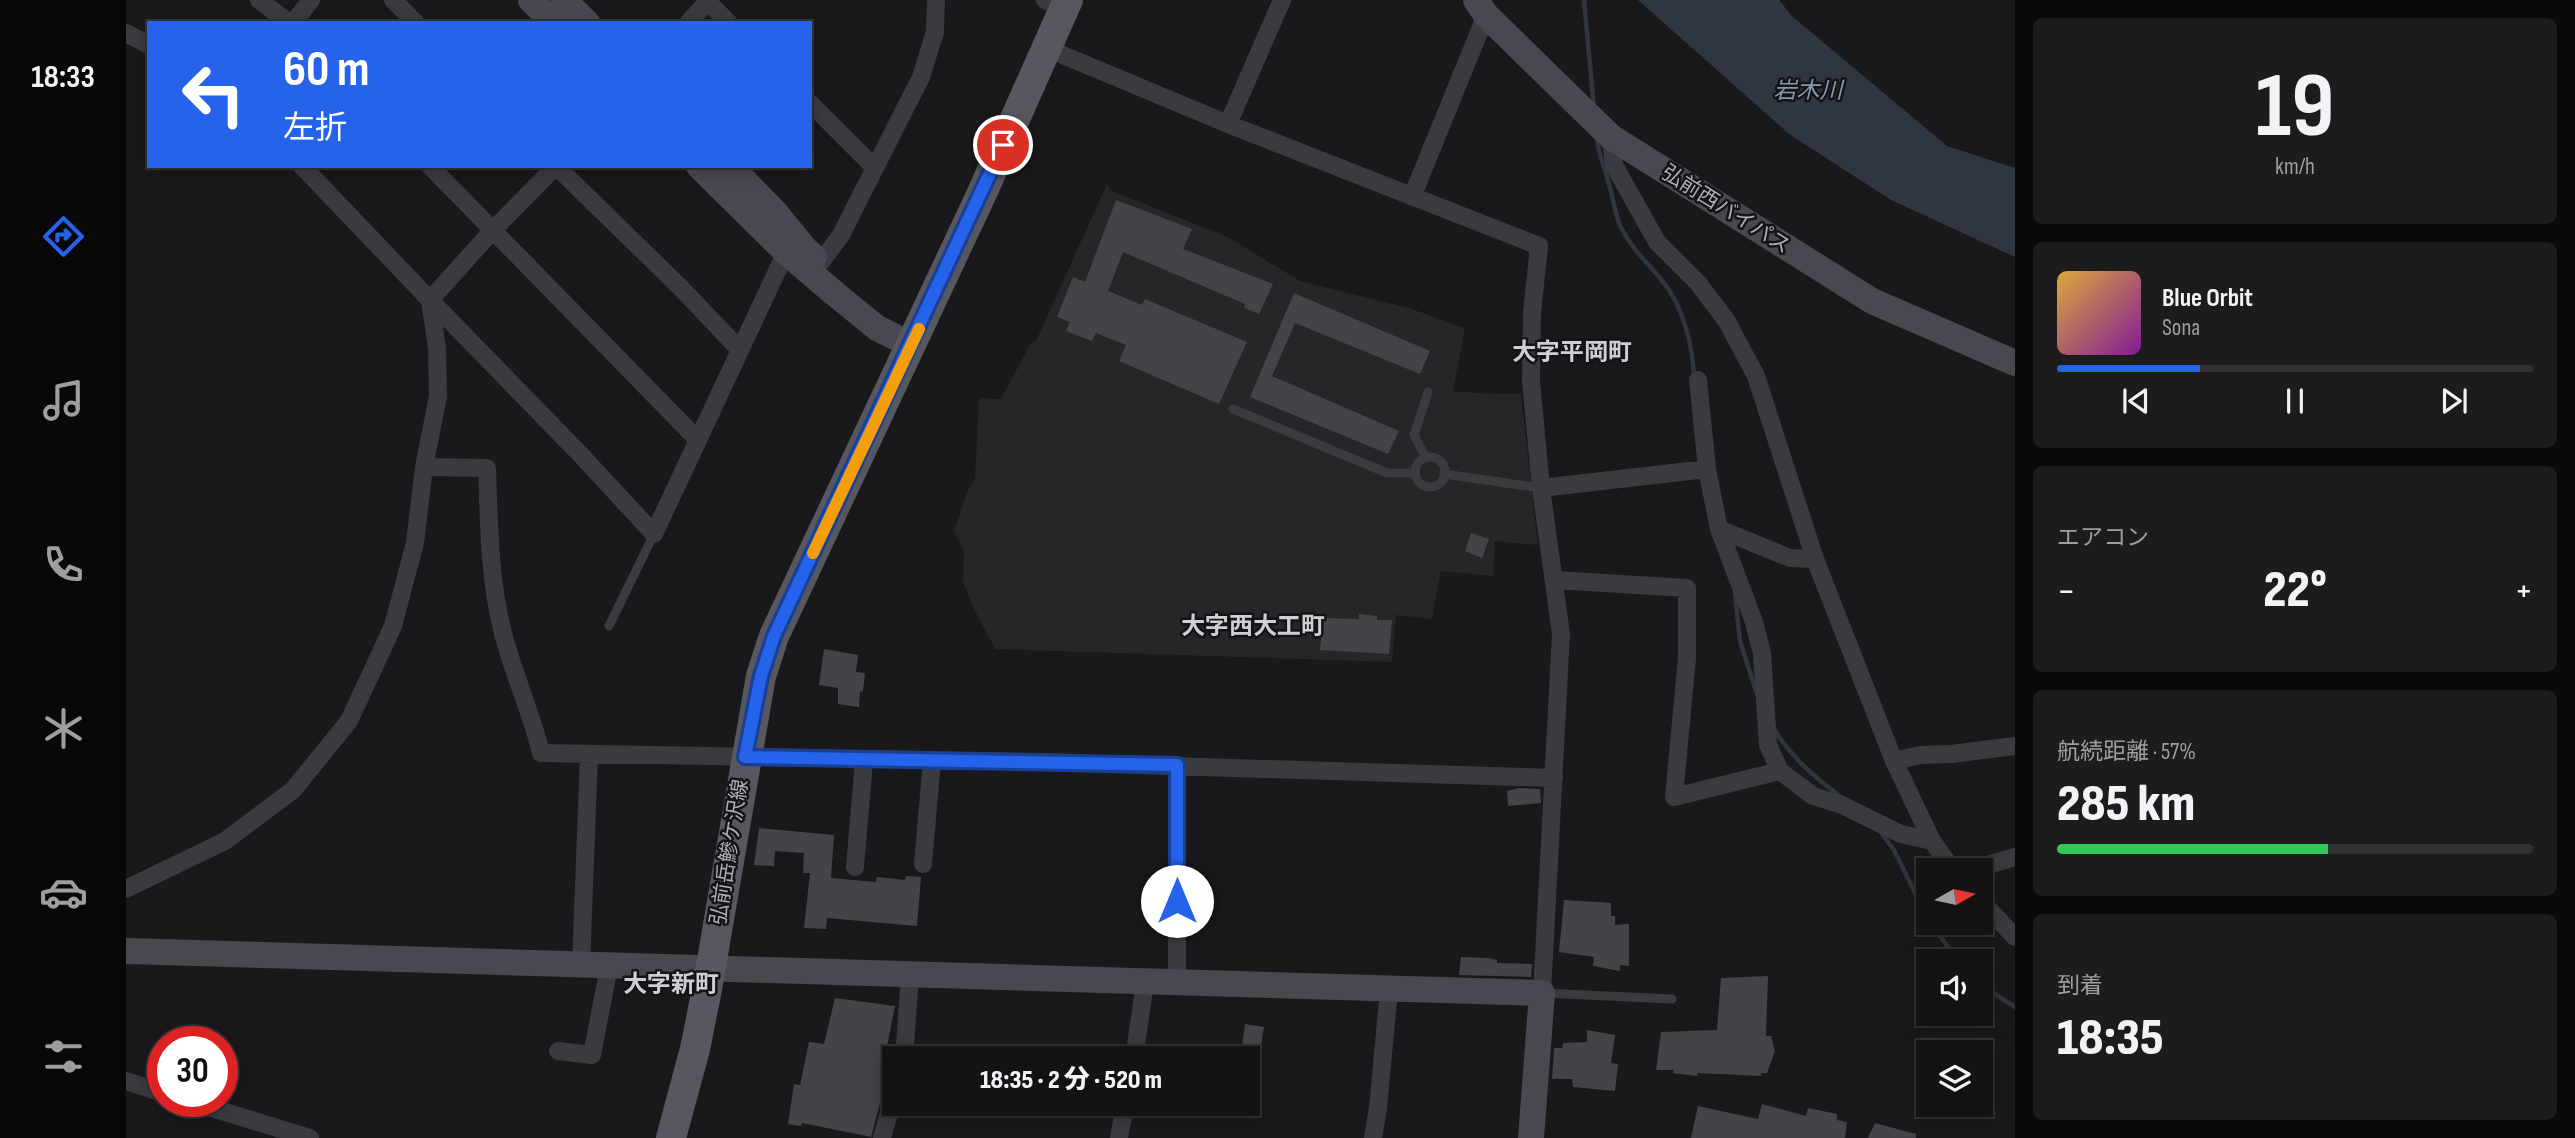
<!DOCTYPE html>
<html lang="ja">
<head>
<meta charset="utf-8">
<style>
  :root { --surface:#131314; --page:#1c1c1d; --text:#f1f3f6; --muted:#9d9ea0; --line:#323234; --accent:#2563eb }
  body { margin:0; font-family:"Sofia Sans Condensed","Noto Sans JP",sans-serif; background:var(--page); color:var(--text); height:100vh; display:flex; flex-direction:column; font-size:26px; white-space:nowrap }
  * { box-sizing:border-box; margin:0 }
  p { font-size:23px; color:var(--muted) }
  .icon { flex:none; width:38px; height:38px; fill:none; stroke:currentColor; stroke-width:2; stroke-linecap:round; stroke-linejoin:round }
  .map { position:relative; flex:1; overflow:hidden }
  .panel { display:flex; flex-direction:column; gap:18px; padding:18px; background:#0a0a0b; width:560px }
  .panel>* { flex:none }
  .top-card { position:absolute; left:21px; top:21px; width:665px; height:147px; border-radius:0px; box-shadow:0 4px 18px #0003,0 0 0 2px var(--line); background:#2563eb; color:#fff; overflow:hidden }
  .needle { width:46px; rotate:81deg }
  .buttons { position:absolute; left:1790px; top:858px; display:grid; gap:14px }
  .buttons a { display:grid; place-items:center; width:77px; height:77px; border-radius:0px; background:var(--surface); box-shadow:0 4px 18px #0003,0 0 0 2px var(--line); font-size:35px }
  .speed { position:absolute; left:21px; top:1026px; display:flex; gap:14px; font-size:35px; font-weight:700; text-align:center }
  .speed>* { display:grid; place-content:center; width:91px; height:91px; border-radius:50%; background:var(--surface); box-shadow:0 4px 18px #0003,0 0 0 2px var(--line); line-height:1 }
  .speed .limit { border:10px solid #d22; background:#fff; color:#111 }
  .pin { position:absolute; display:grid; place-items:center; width:60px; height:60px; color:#fff; margin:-30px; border:4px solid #fff; border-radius:50%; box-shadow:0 2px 7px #0007 }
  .me { position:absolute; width:77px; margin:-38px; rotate:0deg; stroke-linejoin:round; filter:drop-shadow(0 0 5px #0008) }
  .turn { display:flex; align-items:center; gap:24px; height:147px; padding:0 21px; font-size:32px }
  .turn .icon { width:91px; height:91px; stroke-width:2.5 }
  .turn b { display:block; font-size:49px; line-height:60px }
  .big { font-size:52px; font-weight:800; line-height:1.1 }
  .panel .tile { flex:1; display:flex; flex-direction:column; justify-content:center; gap:10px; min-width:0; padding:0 24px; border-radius:10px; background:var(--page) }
  .panel .dial { align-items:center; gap:0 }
  .dial b { font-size:91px; line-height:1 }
  .song { display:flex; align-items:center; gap:21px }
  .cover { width:84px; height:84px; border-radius:10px; background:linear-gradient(135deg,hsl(40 70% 55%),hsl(290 70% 35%)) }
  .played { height:7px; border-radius:4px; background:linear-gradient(90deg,var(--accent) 30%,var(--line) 30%) }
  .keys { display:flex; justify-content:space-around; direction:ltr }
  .heat { display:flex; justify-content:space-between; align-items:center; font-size:38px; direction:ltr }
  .charge { height:10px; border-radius:5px; background:linear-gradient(90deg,#34c759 57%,var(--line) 0) }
  .trip { position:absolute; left:756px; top:1046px; width:378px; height:70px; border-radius:0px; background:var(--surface); box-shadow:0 4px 18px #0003,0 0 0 2px var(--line); font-weight:800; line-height:70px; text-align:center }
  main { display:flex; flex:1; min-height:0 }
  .tabs { display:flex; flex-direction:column; width:126px; justify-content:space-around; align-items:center; background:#080808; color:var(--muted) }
  .tabs .icon { width:49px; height:49px }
  .tabs .active { color:var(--accent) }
  .tabs b { font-size:32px; color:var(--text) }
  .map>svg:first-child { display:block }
</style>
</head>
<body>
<main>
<nav class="tabs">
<b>18:33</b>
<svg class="icon active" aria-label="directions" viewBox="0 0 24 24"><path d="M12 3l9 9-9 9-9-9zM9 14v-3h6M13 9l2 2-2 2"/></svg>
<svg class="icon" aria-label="music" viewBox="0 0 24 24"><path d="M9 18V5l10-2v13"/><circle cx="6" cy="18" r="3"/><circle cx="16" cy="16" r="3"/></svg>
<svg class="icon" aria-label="phone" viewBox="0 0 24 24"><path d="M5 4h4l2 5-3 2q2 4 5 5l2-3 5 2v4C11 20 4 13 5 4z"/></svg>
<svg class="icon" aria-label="climate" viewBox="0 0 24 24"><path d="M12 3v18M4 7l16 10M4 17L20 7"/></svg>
<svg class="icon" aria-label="car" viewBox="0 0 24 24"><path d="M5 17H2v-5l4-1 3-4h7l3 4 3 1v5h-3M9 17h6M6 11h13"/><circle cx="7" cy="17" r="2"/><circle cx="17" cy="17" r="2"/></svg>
<svg class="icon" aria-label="filters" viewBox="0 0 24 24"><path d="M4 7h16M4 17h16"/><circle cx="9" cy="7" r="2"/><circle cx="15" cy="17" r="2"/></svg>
</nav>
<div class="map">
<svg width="1889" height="1138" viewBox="0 0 1889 1138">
  <rect width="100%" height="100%" fill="#19191b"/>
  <path fill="#262528" d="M981,184L984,190L1102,237L1174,281L1283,308L1339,328L1327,391L1365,394H1395L1412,545L1369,541L1367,576L1315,571L1306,619L1270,615L1266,662L869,649L846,605L837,582L838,552L828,531L842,489L849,479L853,398L875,399L905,343L910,341Z"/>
  <path fill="#2f363f" d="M1512,0H1653L1666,16L1821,146L1889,168V257L1765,200L1663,134Z"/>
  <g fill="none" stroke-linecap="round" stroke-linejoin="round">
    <path stroke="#2f363f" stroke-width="4.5" d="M1458,0L1468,108
      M1471,137C1472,155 1479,167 1483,184C1487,197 1489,213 1494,225C1505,250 1528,268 1543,290C1559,314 1567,349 1568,377
      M1609,594L1614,641L1631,694
      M1647,727C1663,756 1690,778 1716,798
      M1754,831L1768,850L1802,919
      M1805,922L1831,961
      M1855,985L1889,1007"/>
  </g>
  <path fill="#444448" d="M990,200L1066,229L1057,249L1147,284L1133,314L1118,308L1119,304L997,252L982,291L1016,305L1019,299L1121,342L1093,404L993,361L1000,345L970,333L966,341L940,331L944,322L931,317L947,277L959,282Z
    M1168,293L1304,351L1294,374L1169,323L1146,376L1273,431L1262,454L1124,397Z
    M1345,533L1363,539L1356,558L1339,551Z
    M1233,614L1251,616V620H1266L1263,654L1194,650L1197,618L1233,619Z
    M698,649L732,655L730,672L739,673L737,691L734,692L733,707L712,704V688L693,685Z
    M1393,788L1414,789L1415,803L1382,806L1381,791Z
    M633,828L708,835L705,878L750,882L751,877L779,880L780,876L795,877L791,926L701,918L700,929L678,928L684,873H677L678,853L649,851L648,866L628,865Z
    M1438,900L1485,903V916H1489V925L1503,924V966L1494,965V971L1467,966L1468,957L1433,952Z
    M1335,957L1362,958L1371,960V963L1406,964L1405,977L1333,975Z
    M1642,976L1640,1036H1645L1649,1051L1641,1073H1635V1076L1572,1073L1571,1076L1547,1073L1548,1070H1530L1535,1032L1591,1030L1595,978Z
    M709,998L769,1006L760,1052L764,1053L757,1092L745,1137L676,1123L675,1126L662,1124L668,1084L674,1085L683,1042L698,1044Z
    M1119,1024L1138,1027L1129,1084H1122V1059H1114Z
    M1461,1030L1489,1035L1485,1063L1492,1064L1489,1091L1447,1087L1446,1079H1426L1428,1048H1436L1437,1043L1461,1042Z
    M1636,1104L1680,1116L1682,1108L1711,1114V1120L1721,1122L1719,1138H1565L1572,1106L1632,1119Z
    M1749,1123L1790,1134V1138H1742Z"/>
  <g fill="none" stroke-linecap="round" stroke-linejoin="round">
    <path stroke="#3a3b40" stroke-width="9" d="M1107,409L1261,473H1289
      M1289 472a15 15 0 1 1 30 0a15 15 0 1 1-30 0Z
      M1300,458L1288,435L1302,392
      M1318,474L1415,488
      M483,626L528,534
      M1417,993L1546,999"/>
    <path stroke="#3a3b40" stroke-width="18" d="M133,0L163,23
      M267,0L290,23
      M580,0L603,23
      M919,0L938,9
      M167,23L185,0
      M562,23L583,0
      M0,33L23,45
      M920,48L1102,124L1413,246L1406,313L1405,381L1415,488L1435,634L1416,993
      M684,103L748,167
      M1102,124L1156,0
      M1485,137L1488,165L1531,242L1572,283L1600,320L1630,376L1689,559L1768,761L1806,841L1827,870
      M304,166L572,440
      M430,166L367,230L304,300L454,454L528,534L660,252
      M430,166L555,288L614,350
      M1286,197L1360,15
      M695,262L715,235L795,77L809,32L810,0
      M1572,380L1581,469L1593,529L1628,622L1636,653L1642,745L1654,771L1687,796L1716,805L1775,834L1806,841
      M298,467L361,468C363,522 363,576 376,629C386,671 405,711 415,753L917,762L1428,778
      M1415,488L1581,469
      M1593,529L1664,558L1689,559
      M1429,580L1561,588V658L1548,797L1654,771
      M1768,761L1794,755L1825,754L1889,746
      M1051,765V983
      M797,864L806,761
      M729,867L738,761
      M1845,870L1889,857
      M0,889L99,841L167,790L223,721L267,626L289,543L298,467L312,396L311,348L304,300L176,166
      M1855,901L1889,937
      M455,966L463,754
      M432,1051L466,1055L483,967
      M778,1059L784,976
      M1008,1059L1019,982
      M0,1081L37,1093
      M63,1101L184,1138
      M756,1138L768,1095
      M993,1138L999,1104
      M1247,1138L1252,1108L1263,989"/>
    <path stroke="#484950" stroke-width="26" d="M405,0L428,23
      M438,0L461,23
      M1350,0L1360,15L1485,137L1746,301L1889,363
      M573,166L660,252L708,293L751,328L785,345
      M604,166L648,211L679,249L688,257
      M1,951L1416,993L1405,1138"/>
    <path stroke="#56575f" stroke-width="30" d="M545,1138L569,1049L581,989L635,676L648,636L856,193L942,0"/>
  </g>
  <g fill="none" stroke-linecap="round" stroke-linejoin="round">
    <defs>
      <path id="route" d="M877,145L648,636L635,676L619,757L1051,765V901"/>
    </defs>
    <use href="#route" stroke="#184099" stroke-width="18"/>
    <use href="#route" stroke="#2563eb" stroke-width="12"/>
    <path stroke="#f59e0b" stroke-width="12" d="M687,553L793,329"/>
  </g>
  <g text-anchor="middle" stroke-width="5" stroke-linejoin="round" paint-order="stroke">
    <g font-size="21" fill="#acafba" stroke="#141416">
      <text transform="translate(1600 209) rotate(32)" y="7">弘前西バイパス</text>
      <text transform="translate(603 852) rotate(-81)" y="7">弘前岳鰺ケ沢線</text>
    </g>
    <g font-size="23" font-style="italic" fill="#8598b3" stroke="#141416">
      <text x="1682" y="98">岩木川</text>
    </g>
    <g font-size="24" font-weight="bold" fill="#cdced6" stroke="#141416">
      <text x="1446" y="360">大字平岡町</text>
      <text x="1127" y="634">大字西大工町</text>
      <text x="545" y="992">大字新町</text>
    </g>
  </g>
</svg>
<div class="buttons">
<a><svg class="needle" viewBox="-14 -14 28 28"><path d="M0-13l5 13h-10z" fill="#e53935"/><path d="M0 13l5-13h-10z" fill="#9d9ea0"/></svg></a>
<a><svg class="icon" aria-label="sound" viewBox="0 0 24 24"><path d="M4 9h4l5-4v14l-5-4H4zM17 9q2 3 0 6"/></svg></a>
<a><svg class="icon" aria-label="layers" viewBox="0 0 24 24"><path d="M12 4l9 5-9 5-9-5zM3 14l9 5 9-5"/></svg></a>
</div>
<div class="speed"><div class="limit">30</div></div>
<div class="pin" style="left:877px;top:145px;background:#d93025"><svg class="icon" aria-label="arrive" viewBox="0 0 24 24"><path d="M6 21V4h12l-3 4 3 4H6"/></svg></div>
<svg class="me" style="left:1051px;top:901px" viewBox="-20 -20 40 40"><circle r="19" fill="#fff"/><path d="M0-13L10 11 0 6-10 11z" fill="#2563eb"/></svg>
<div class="trip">18:35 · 2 分 · 520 m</div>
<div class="top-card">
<div class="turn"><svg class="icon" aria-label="left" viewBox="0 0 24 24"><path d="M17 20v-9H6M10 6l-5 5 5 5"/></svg><div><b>60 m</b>左折</div></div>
</div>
</div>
<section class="panel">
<div class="tile dial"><b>19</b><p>km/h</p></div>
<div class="tile">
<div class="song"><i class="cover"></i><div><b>Blue Orbit</b><p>Sona</p></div></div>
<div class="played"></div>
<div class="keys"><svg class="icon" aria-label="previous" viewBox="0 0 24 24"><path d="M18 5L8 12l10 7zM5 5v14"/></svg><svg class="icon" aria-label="pause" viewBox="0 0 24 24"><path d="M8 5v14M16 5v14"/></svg><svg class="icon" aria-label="next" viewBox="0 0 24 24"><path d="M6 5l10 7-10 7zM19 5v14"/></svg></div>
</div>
<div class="tile"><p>エアコン</p>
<div class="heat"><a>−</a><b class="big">22°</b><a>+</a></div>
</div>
<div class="tile"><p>航続距離 · 57%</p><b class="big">285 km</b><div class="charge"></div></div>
<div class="tile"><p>到着</p><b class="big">18:35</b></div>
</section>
</main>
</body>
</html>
